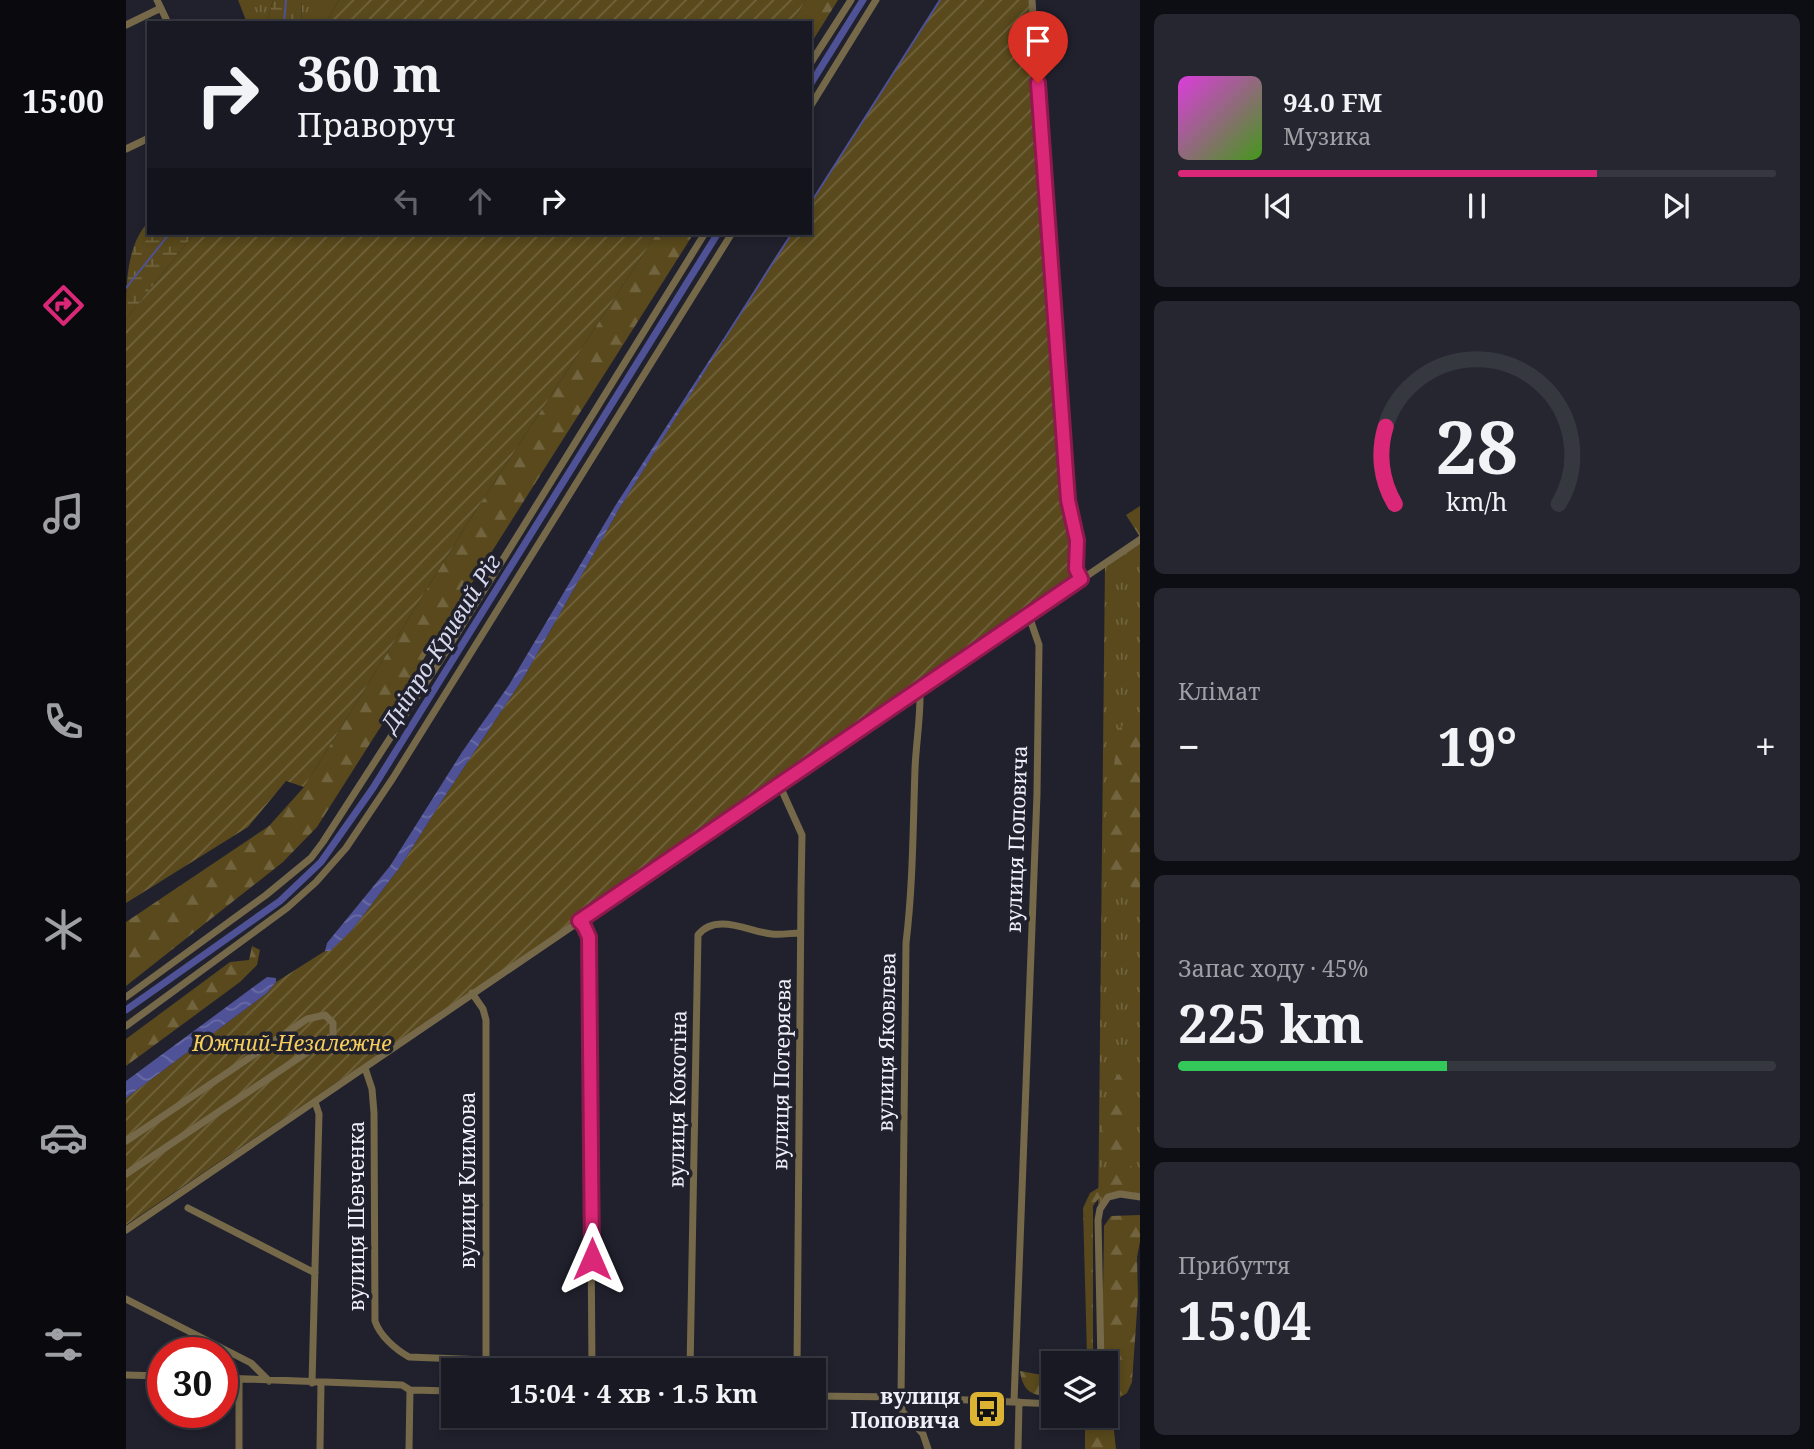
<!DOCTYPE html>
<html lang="uk">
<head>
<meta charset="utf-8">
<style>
  :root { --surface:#181922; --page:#25262f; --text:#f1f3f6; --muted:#9fa0a5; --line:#363840; --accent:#db2777 }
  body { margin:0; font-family:"Noto Serif",serif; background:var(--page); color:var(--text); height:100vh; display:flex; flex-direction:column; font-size:26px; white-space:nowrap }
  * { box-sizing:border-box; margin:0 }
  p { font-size:23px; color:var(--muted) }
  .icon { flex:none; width:38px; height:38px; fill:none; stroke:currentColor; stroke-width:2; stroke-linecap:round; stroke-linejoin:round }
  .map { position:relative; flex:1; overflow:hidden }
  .sheet { display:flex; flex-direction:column; gap:14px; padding:14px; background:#0d0e13; width:674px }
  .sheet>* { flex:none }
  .banner { position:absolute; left:21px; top:21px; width:665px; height:214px; border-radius:0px; box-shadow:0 4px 10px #0003,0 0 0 2px var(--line); background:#181922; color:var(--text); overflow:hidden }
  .fabs { position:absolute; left:915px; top:1351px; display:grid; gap:14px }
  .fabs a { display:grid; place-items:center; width:77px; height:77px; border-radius:0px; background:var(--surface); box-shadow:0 4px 10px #0003,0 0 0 2px var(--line); font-size:35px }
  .speed { position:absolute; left:21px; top:1337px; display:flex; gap:14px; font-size:35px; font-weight:700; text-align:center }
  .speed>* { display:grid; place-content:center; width:91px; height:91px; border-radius:50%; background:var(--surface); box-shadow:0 4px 10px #0003,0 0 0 2px var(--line); line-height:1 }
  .speed .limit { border:10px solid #d22; background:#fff; color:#111 }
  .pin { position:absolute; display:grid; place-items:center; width:60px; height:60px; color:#fff; margin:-72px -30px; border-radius:50% 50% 50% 0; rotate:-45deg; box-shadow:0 0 7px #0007 }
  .pin .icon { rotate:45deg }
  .me { position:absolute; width:77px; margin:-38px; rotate:0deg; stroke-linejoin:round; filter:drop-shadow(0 0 5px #0008) }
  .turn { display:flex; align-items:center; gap:24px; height:147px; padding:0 35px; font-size:32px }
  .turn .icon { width:91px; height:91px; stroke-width:2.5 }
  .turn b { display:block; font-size:49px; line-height:60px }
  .lanes { display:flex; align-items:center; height:66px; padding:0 35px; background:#0003; justify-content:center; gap:35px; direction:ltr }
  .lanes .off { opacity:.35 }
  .big { font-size:52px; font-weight:700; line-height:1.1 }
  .sheet .tile { flex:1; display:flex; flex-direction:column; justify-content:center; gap:10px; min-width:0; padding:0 24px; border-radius:10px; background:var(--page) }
  .sheet .dial { align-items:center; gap:0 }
  .dial svg { height:182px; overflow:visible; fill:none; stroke:var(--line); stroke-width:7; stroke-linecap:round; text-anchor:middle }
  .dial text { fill:var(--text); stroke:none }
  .song { display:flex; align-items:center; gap:21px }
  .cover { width:84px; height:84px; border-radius:10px; background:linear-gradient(135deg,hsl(300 70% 55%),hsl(100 70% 35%)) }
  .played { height:7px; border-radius:4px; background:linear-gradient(90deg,var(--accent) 70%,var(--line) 70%) }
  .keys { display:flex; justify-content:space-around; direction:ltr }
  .heat { display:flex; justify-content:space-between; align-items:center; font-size:38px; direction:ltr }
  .charge { height:10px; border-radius:5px; background:linear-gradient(90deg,#34c759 45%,var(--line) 0) }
  .trip { position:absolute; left:315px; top:1358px; width:385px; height:70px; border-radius:0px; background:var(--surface); box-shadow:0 4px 10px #0003,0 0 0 2px var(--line); font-weight:700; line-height:70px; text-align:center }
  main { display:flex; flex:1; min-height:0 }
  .dock { display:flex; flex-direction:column; width:126px; justify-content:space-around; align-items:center; background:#0a0a0e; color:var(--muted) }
  .dock .icon { width:49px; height:49px }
  .dock .active { color:var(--accent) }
  .dock b { font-size:32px; color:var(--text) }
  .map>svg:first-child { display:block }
</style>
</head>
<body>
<main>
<nav class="dock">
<b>15:00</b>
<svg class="icon active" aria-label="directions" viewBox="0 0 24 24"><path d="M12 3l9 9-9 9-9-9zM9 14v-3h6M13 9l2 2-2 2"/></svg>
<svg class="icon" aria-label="music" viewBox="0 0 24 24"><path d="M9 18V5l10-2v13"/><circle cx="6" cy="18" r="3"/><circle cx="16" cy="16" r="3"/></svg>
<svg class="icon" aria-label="phone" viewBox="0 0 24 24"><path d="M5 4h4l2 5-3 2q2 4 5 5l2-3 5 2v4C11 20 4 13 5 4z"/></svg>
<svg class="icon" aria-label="climate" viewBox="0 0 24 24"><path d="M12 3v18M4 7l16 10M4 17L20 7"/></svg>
<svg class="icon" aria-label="car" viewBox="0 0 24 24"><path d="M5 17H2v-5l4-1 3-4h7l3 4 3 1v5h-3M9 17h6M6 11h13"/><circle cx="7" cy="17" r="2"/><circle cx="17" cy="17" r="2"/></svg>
<svg class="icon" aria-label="filters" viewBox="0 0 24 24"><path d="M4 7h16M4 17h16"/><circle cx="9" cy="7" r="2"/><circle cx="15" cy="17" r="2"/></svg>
</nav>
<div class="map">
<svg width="1015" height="1449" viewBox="0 0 1015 1449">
  <defs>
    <pattern id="grass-tufts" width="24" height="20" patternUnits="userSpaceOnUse" patternTransform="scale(1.75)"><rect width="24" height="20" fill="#59491c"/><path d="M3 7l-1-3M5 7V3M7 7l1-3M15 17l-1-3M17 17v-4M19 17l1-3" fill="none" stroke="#71643e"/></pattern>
    <pattern id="forest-firs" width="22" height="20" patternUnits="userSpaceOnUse" patternTransform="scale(1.75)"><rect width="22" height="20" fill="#59491c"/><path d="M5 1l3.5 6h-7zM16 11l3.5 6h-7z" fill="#71643e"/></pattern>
    <pattern id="wetland-marsh" width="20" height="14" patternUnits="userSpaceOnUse" patternTransform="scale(1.75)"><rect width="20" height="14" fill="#59491c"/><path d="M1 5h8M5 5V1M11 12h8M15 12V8" fill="none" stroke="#71643e"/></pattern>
    <pattern id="garden-furrows" width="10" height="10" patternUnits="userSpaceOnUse" patternTransform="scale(1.75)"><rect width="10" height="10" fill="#59491c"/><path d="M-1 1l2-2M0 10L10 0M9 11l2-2" fill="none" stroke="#71643e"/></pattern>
    <pattern id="water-waves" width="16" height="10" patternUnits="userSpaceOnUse" patternTransform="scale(1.75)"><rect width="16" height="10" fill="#4f5296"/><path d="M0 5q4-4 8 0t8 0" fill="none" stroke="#696ba5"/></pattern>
  </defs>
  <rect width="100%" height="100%" fill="#20212d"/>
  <path fill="url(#grass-tufts)" d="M112,0H147L141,23H121Z
    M175,0H213L200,23H176Z
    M1014,539V1197H982L972,1223L979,563Z"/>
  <path fill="url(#forest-firs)" d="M680,0H712L684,45V23H666Z
    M531,233H568L191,827L157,862L0,986V922L143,826L178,787L343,521Z
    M1014,506V537L1000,515Z
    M1012,715L1015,716L1014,892L1010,891L982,868L979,849L992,729Z
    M126,946L134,950L131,965L114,982L0,1066V1039L104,962L123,960Z
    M1001,1068L1006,1079L1003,1098V1164L1014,1175V1193C994,1191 978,1188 967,1206V1363H959L961,1355L957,1208L964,1193L982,1182L985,1169C971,1144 972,1083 1001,1068Z
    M1014,1215V1242L1011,1257L1012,1297L1006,1382L1001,1393L987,1402L986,1413L990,1449H959V1428L971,1416H980V1363H976L978,1226L985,1216Z
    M894,1371L927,1377V1398C907,1395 897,1393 894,1371Z"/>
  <path fill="url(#wetland-marsh)" d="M147,0H175L176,23H141Z
    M23,221V233H69L0,319C0,284 0,246 23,221Z"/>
  <path fill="url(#garden-furrows)" d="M213,0H680L666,23H200Z
    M814,0H906L942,500L955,579L0,1225V1098L141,993L150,982L199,951H204L226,930L274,867L317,799L398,677L493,509L650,256L666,233H684V204Z
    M69,233H531L343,521L178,787L160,781L122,827L0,903V319Z"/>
  <path fill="url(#water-waves)" d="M597,339L596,344L493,509L398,677L317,799L274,867L226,930L204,951H199L201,943L264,866L336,752L383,685L489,506Z
    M141,977L150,978V982L141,993L0,1098V1081Z"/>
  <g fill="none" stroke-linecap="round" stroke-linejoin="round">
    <path stroke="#4f5296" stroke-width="2" d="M158,23L160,0
      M684,204L814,0
      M0,288L44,233
      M597,341L666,233"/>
    <path stroke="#4f5296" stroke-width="7" d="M684,85L737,0
      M0,1010L154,901L195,862L247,788L592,233"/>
    <path stroke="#756949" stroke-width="7" d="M31,0L42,23
      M906,0L942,500L951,540L950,569L955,579
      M0,25L35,8
      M684,64L725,0
      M684,107L750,0
      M0,149L23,138
      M794,688C795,716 790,742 789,769C787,827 787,885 780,943L775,1397L776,1411L797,1434L802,1449
      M653,784L676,835L675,891L671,1370
      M453,921L462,933L463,953L466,1370
      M346,993L357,1009L360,1020V1370
      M0,997L140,895L185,858L197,842L319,653L579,233
      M0,1026L161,908L190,882L220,848L267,778L606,233
      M239,1068L246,1089L248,1113L249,1321C254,1336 269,1349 283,1357L360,1360
      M0,1141L181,1019L199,1015L207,1023V1035L0,1174
      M62,1208L189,1273
      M0,1230L1015,539
      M0,1299L125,1363L143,1381
      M975,1363L972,1220L974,1209L982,1197L994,1194L1015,1197
      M564,1370L572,935C590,912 624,932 646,934C656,935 665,933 674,933
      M0,1375L37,1376
      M96,1378L276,1385L284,1390L327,1391
      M186,1383L193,1114L189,1102
      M688,1396L775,1397L928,1404
      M888,1402L911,794L913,645L903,616
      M113,1449V1379
      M194,1449L195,1383
      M283,1449L284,1390
      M892,1449L893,1402"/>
  </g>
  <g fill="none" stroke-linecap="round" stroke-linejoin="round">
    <defs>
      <path id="route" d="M466,1259L463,937L458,926L453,921L955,579L950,569L951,540L942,500L912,83"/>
    </defs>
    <use href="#route" stroke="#8e194d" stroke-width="18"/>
    <use href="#route" stroke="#db2777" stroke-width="12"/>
  </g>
  <defs>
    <symbol id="bus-square" viewBox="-11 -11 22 22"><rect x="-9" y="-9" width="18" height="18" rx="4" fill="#dcb233" stroke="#20212d"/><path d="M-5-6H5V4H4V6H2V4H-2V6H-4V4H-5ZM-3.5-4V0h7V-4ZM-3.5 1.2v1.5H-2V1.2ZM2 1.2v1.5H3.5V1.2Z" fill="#111"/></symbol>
  </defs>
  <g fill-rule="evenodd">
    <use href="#bus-square" x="839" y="1387" width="44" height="44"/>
  </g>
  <g text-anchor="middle" stroke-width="7" stroke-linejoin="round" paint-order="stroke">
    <g font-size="21" fill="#eeeff8" stroke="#20212d">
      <text transform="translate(891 839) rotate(-88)" y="7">вулиця Поповича</text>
      <text transform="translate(761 1042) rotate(-89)" y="7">вулиця Яковлева</text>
      <text transform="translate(656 1074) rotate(-89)" y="7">вулиця Потеряєва</text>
      <text transform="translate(552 1099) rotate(-89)" y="7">вулиця Кокотіна</text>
      <text transform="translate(342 1180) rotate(-90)" y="7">вулиця Климова</text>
      <text transform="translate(231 1216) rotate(-90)" y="7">вулиця Шевченка</text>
    </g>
    <g font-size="21" font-style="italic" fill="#f6cd5b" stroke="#20212d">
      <text x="166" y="1051">Южний-Незалежне</text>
    </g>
    <g font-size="21" font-weight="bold" fill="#eeeff8" stroke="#20212d" text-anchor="end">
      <text x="834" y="1404">вулиця<tspan x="834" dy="24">Поповича</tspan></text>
    </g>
    <g font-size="23" font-style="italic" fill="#d6d9ed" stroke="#20212d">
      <text transform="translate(315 643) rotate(-58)" y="8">Дніпро-Кривий Ріг</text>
    </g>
  </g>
</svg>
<div class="fabs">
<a><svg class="icon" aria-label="layers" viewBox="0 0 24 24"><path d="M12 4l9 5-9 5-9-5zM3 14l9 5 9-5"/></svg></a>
</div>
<div class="speed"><div class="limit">30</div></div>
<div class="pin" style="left:912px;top:83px;background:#d93025"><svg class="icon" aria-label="arrive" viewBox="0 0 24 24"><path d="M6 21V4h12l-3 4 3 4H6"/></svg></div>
<svg class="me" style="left:466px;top:1259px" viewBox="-20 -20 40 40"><path d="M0-17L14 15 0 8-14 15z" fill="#db2777" stroke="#fff" stroke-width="4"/></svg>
<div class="trip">15:04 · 4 хв · 1.5 km</div>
<div class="banner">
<div class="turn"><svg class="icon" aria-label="right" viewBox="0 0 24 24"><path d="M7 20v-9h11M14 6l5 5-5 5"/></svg><div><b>360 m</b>Праворуч</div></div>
<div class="lanes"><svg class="icon off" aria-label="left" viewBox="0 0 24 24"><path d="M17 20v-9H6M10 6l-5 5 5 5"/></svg><svg class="icon off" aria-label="ahead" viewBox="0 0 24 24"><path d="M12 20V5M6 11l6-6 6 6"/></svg><svg class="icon" aria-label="right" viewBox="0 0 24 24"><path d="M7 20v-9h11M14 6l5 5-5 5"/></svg></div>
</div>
</div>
<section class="sheet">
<div class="tile">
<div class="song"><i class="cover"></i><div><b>94.0 FM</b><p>Музика</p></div></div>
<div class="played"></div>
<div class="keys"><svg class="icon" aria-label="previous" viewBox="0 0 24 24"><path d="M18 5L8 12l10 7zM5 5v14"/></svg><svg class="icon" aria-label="pause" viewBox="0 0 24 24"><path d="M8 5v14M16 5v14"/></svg><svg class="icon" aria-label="next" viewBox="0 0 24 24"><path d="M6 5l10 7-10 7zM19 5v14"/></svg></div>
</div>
<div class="tile dial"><svg viewBox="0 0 100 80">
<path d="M14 69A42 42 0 1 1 86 69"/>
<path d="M14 69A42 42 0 0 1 10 35" stroke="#db2777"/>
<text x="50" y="56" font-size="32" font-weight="700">28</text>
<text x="50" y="72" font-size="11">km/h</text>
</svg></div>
<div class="tile"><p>Клімат</p>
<div class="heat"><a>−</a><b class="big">19°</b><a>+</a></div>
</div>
<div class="tile"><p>Запас ходу · 45%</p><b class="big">225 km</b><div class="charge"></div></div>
<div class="tile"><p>Прибуття</p><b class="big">15:04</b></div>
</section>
</main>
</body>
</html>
